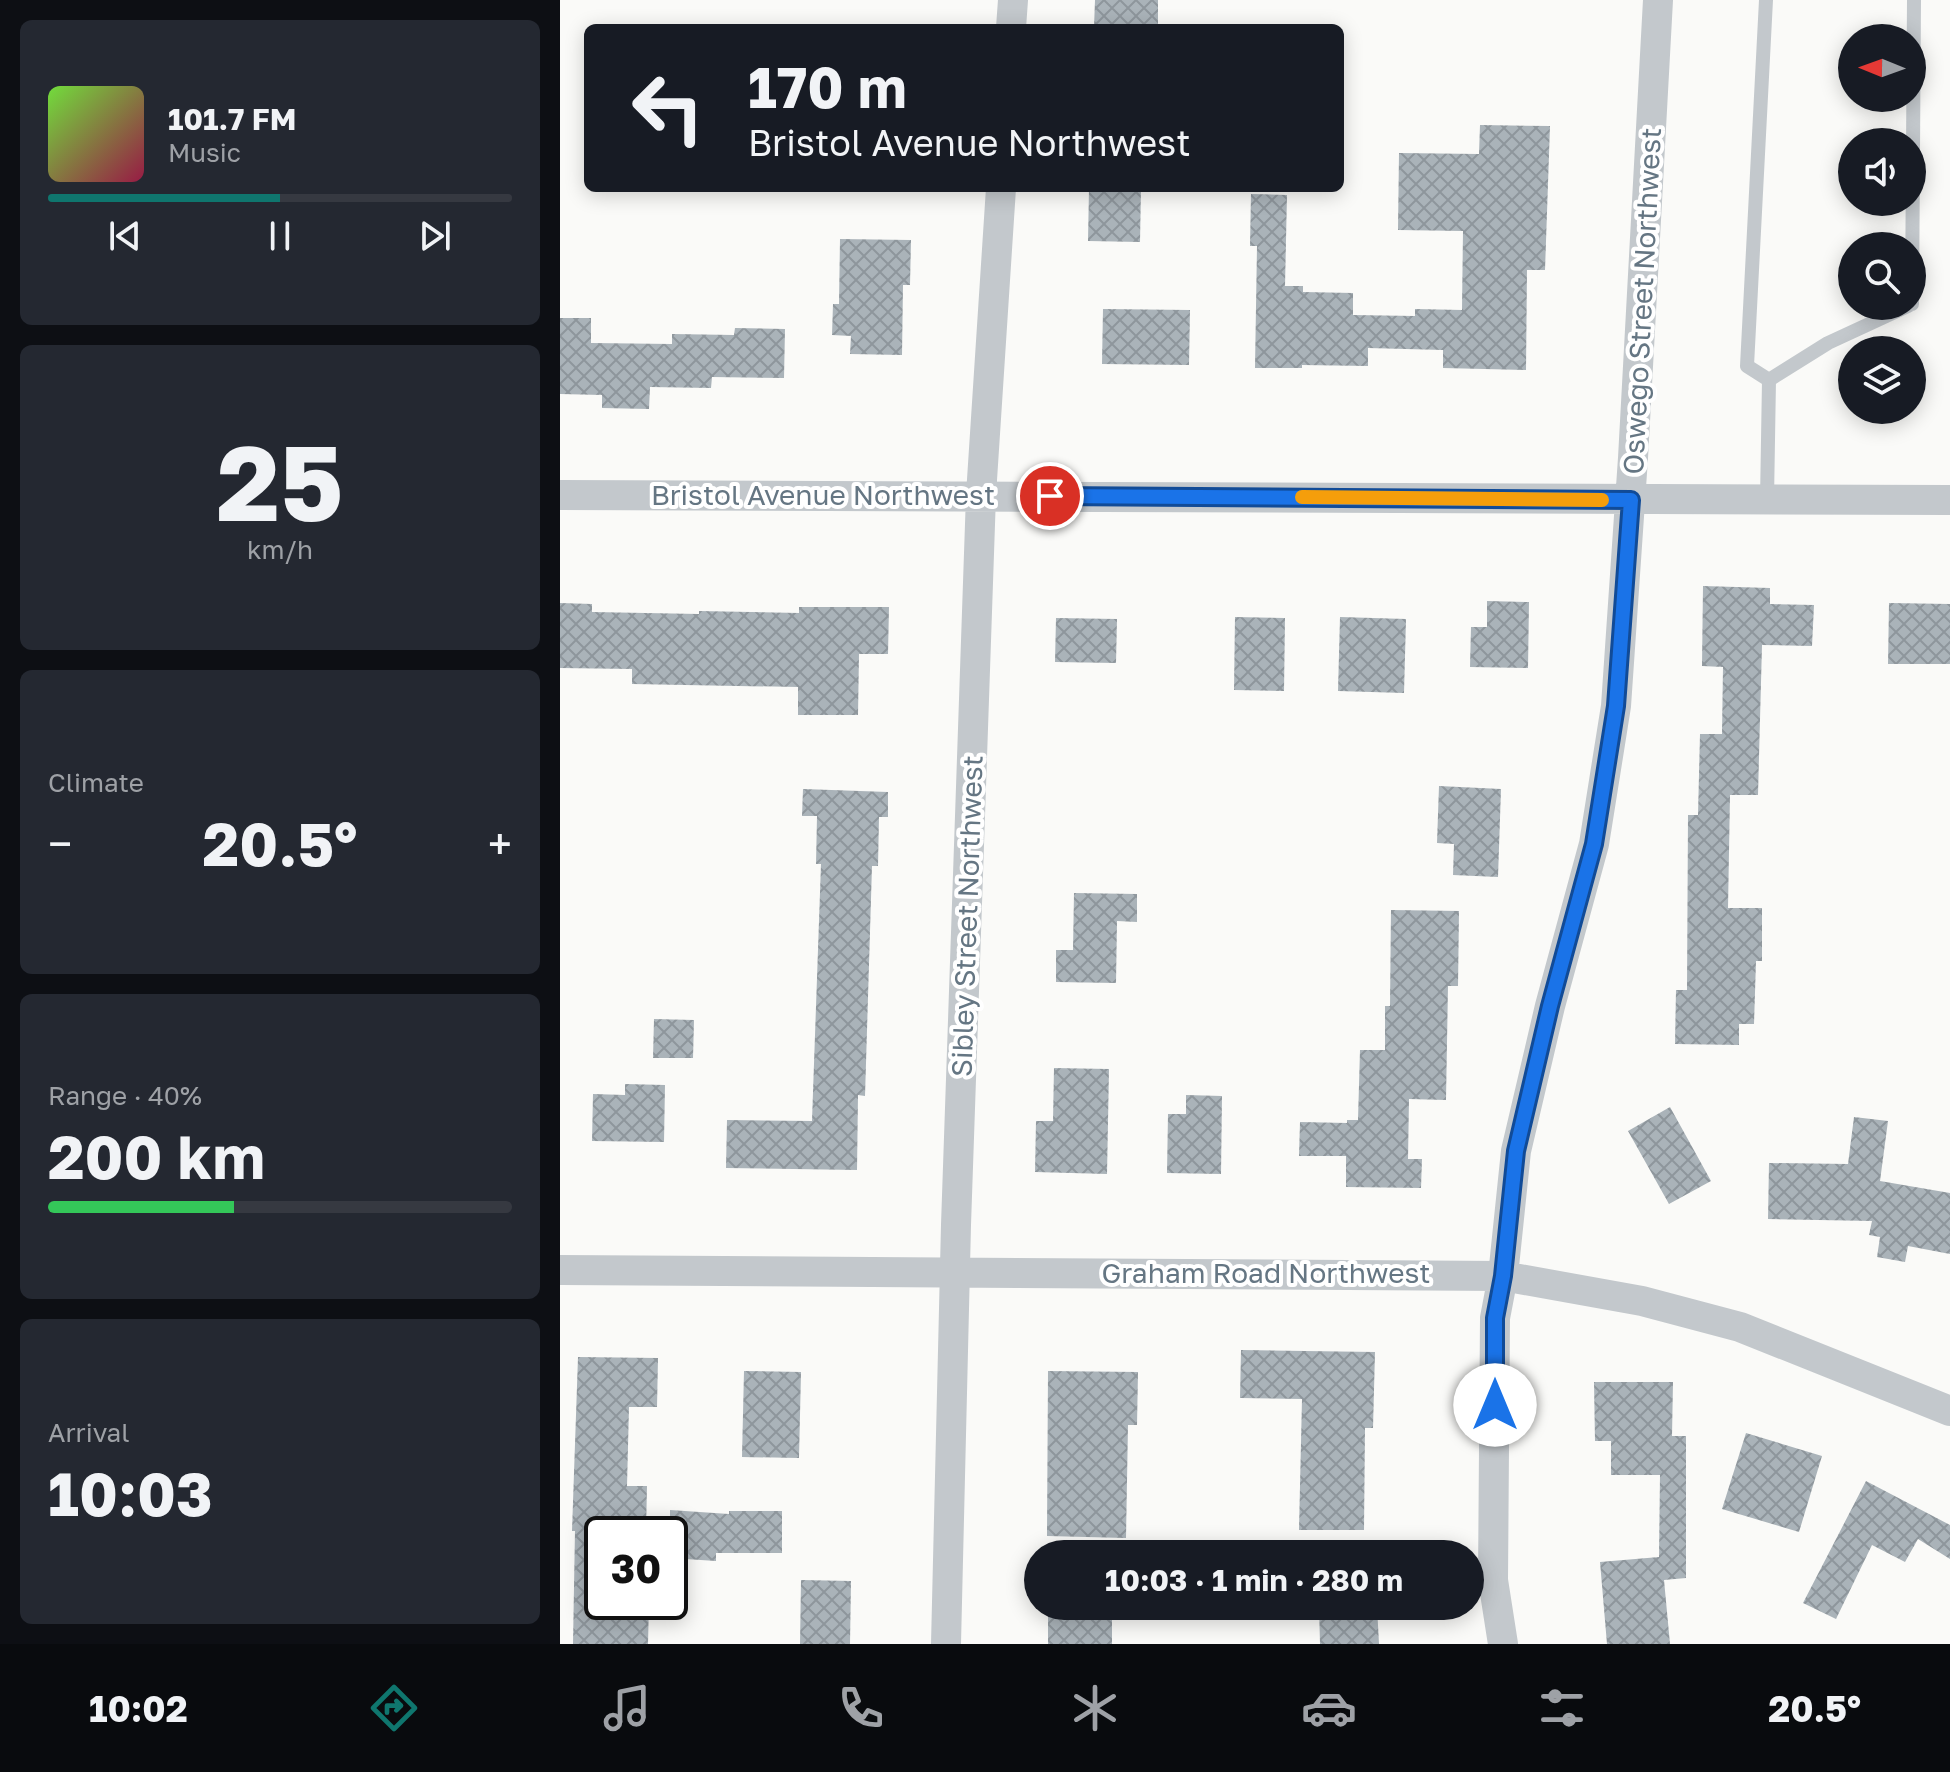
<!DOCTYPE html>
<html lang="en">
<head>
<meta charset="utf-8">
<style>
  :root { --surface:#171b24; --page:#242831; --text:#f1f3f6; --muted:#9ea1a6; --line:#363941; --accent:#0f766e }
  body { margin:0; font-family:"Golos Text",sans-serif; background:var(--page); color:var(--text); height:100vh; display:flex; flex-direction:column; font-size:30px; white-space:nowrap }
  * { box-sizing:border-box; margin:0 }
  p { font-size:26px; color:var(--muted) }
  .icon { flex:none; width:44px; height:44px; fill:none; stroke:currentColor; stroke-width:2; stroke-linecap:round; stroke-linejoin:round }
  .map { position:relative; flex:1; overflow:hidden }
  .drawer { display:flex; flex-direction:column; gap:20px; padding:20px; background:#0d0f14; width:560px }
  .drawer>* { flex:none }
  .guide { position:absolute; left:24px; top:24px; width:760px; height:168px; border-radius:12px; box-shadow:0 4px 20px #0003; background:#171b24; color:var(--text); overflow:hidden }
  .needle { width:52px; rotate:271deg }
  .fabs { position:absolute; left:1278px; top:24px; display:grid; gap:16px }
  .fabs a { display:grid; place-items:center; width:88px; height:88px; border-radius:50%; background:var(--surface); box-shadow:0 4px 20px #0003; font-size:40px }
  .speed { position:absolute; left:24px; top:1516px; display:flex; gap:16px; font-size:40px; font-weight:700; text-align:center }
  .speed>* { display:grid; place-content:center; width:104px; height:104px; border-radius:50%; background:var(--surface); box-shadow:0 4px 20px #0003; line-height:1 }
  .speed .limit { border:4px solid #111; border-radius:12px; background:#fff; color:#111 }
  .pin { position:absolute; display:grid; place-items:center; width:68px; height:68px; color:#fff; margin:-34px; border:4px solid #fff; border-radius:50%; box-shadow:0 2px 8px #0007 }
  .me { position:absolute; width:88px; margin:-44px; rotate:0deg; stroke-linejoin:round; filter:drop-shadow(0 0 6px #0008) }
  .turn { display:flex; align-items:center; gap:28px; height:168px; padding:0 32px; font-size:36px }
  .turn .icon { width:104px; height:104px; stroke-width:2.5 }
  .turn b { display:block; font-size:56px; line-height:68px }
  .big { font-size:60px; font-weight:700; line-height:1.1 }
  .drawer .tile { flex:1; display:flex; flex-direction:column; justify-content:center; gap:12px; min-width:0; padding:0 28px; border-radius:12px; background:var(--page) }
  .drawer .dial { align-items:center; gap:0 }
  .dial b { font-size:104px; line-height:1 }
  .song { display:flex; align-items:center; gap:24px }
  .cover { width:96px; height:96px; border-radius:12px; background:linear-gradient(135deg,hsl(100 70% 55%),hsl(340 70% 35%)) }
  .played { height:8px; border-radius:4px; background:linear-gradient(90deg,var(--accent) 50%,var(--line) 50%) }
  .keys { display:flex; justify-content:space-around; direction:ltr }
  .heat { display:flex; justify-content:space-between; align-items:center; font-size:44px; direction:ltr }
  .charge { height:12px; border-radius:6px; background:linear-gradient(90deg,#34c759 40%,var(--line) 0) }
  .trip { position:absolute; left:464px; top:1540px; width:460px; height:80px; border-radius:40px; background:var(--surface); box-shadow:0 4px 20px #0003; font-weight:700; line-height:80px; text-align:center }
  .tabs { display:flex; height:128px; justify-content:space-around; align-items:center; background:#090b0e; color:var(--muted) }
  .tabs .icon { width:56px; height:56px }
  .tabs .on { color:var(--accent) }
  .tabs b { font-size:36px; color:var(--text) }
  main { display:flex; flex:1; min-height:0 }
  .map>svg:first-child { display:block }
</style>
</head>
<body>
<main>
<section class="drawer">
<div class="tile">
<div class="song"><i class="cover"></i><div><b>101.7 FM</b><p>Music</p></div></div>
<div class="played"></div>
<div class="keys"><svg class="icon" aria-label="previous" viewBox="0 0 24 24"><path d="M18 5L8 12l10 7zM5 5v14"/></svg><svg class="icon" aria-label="pause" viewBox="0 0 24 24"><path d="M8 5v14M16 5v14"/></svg><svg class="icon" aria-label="next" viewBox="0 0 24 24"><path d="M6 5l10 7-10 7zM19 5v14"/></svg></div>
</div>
<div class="tile dial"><b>25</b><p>km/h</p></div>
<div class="tile"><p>Climate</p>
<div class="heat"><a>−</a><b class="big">20.5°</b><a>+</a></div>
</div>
<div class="tile"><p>Range · 40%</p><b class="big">200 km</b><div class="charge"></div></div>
<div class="tile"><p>Arrival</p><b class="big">10:03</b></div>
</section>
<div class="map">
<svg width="1390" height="1644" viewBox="0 0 1390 1644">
  <defs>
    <pattern id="building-cross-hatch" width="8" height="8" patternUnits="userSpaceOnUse" patternTransform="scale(2)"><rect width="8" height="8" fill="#aab3b9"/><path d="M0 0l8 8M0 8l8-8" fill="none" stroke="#8e969c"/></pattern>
  </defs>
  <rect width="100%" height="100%" fill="#fafaf8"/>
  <path fill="url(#building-cross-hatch)" d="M535,0H598V28H534Z
    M920,125L990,126L985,270H967L966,370L883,368V350L808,348V366L742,365V368H695L697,246H690L691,194L727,195L725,286H743V292L793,293V315L855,316V309L902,310L903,231L838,230L839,153L919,154Z
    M529,188H581L580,242L528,241Z
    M280,239L351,240L350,285H343L342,355L290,354L291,336L272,335L273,304H279Z
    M543,309L630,310L629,365L542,364Z
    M0,318H31V343L112,344V334L174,335L175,328L225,329L224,378L152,377L151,388L90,387L89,409L42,408V395L0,394Z
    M1143,586L1210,588V604L1254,605L1252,646L1202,645L1198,795H1170L1168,908H1202V961H1196L1194,1024H1179V1045L1115,1044L1116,990H1127L1128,815H1138L1140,734H1162L1163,667L1142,666Z
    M927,601L969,602L968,668L910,667L911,627H927Z
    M0,603L32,604V612L139,614V611L239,613V607H329L328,654H299L298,715H238V687L72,684V669L0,668Z
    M1329,603L1390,604V664H1328Z
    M675,617L725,618L724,691L674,690Z
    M780,617L846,619L844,693L778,691Z
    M496,618L557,619L556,663L495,662Z
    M879,786L941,789L938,877L893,875L894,844L877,843Z
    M243,789L328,792V817H319L318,866H312L305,1096L298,1095L297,1170L166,1168L167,1120L252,1121L261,864H256L257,816H242Z
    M514,893L577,894V922L557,921L556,983L496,982V950H513Z
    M831,910L899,911L898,986H888L886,1100L849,1099L848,1159H862L861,1188L786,1187V1156H739L740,1122L787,1123V1120H798L800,1050H825V1006H830Z
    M94,1019L134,1020L133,1058H93Z
    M494,1068L549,1069L547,1174L475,1172L476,1121H493Z
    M65,1084L105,1085L104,1142L32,1141L33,1094L65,1095Z
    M626,1095L662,1096L661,1174L607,1173L608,1114H626Z
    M1110,1107L1151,1181L1109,1204L1068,1131Z
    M1294,1117L1328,1121L1320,1181L1390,1193V1254L1348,1246L1345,1262L1317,1257L1320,1237L1309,1235L1312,1221L1208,1219L1209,1163L1288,1164Z
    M681,1350L815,1352L813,1428H805L804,1530H739L742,1399L680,1398Z
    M18,1357L98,1358L97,1407H69L67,1486H87L86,1532L42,1531V1602H89L88,1644H13L15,1531H12Z
    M184,1371L241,1372L239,1458L182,1457Z
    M488,1371L578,1372L577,1425H568L566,1538L487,1536Z
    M1034,1382H1113L1112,1436H1126V1578L1104,1580L1110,1644H1047L1040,1562L1099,1557L1100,1475H1051V1441H1035Z
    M1186,1433L1262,1456L1239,1532L1162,1509Z
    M1306,1481L1390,1525V1559L1358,1539L1345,1562L1312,1545L1276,1619L1243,1603Z
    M110,1510L169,1514V1511H222V1553H156V1561L110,1558Z
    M241,1580L291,1581L290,1644H240Z
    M488,1606H552V1644H488Z
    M759,1606H817L819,1644H760Z"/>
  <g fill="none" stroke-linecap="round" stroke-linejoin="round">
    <path stroke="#c3c8cc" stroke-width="14" d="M1206,0L1187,366L1209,380
      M1352,304L1354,0
      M1207,500L1209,380L1268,343L1348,306"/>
    <path stroke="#c3c8cc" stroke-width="30" d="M451,28L453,0
      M0,495L1390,500
      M0,1270L943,1276L1082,1301L1180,1327L1390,1411
      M386,1644L396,1225L421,495L441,188
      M943,1644L933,1580L935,1318L943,1276L956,1151L990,1006L1034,844L1056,706L1073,458L1098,0"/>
  </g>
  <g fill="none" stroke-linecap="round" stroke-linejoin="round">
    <defs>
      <path id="route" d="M490,496L1071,500L1056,706L1034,844L990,1006L956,1151L943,1276L935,1318V1405"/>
    </defs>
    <use href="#route" stroke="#114b97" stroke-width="20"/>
    <use href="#route" stroke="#1a73e8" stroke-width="14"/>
    <path stroke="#f59e0b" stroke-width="14" d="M742,497L1042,500"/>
  </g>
  <g text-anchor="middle" stroke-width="8" stroke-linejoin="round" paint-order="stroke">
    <g font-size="28" fill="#657683" stroke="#fff">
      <text transform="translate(1082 301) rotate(-87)" y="10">Oswego Street Northwest</text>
      <text x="263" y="505">Bristol Avenue Northwest</text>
      <text transform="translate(407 916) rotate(-88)" y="10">Sibley Street Northwest</text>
      <text x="706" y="1283">Graham Road Northwest</text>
    </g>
  </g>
</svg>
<div class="fabs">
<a><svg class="needle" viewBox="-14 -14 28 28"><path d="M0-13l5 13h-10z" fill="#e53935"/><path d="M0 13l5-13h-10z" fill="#9ea1a6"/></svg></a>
<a><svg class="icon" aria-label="sound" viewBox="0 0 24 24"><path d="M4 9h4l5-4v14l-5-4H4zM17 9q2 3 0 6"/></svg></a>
<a><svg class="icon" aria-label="search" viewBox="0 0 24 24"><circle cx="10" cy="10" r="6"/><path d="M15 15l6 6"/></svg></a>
<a><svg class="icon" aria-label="layers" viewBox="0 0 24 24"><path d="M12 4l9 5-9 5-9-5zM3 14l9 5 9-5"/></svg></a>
</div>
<div class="speed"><div class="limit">30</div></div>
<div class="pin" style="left:490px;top:496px;background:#d93025"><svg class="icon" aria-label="arrive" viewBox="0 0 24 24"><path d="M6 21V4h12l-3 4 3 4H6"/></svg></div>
<svg class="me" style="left:935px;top:1405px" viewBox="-20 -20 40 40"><circle r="19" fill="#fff"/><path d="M0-13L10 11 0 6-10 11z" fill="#1a73e8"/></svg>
<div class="trip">10:03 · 1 min · 280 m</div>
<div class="guide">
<div class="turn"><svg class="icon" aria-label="left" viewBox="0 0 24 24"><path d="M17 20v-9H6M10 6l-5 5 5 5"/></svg><div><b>170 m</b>Bristol Avenue Northwest</div></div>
</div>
</div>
</main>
<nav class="tabs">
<b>10:02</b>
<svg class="icon on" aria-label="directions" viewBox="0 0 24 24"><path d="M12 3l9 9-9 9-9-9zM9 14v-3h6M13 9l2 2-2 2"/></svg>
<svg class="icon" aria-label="music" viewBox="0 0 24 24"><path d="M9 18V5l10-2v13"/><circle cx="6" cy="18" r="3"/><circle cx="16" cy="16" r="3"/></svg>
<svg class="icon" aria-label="phone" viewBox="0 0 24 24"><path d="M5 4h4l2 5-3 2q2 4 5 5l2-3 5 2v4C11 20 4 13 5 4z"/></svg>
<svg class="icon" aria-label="climate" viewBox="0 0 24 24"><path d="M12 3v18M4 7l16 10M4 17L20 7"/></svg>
<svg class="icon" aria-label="car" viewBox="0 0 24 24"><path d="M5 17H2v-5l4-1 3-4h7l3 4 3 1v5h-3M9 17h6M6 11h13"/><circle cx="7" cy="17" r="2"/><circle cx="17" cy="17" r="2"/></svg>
<svg class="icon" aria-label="filters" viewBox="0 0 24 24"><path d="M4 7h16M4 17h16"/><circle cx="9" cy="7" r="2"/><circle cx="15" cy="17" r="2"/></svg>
<b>20.5°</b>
</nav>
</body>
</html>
